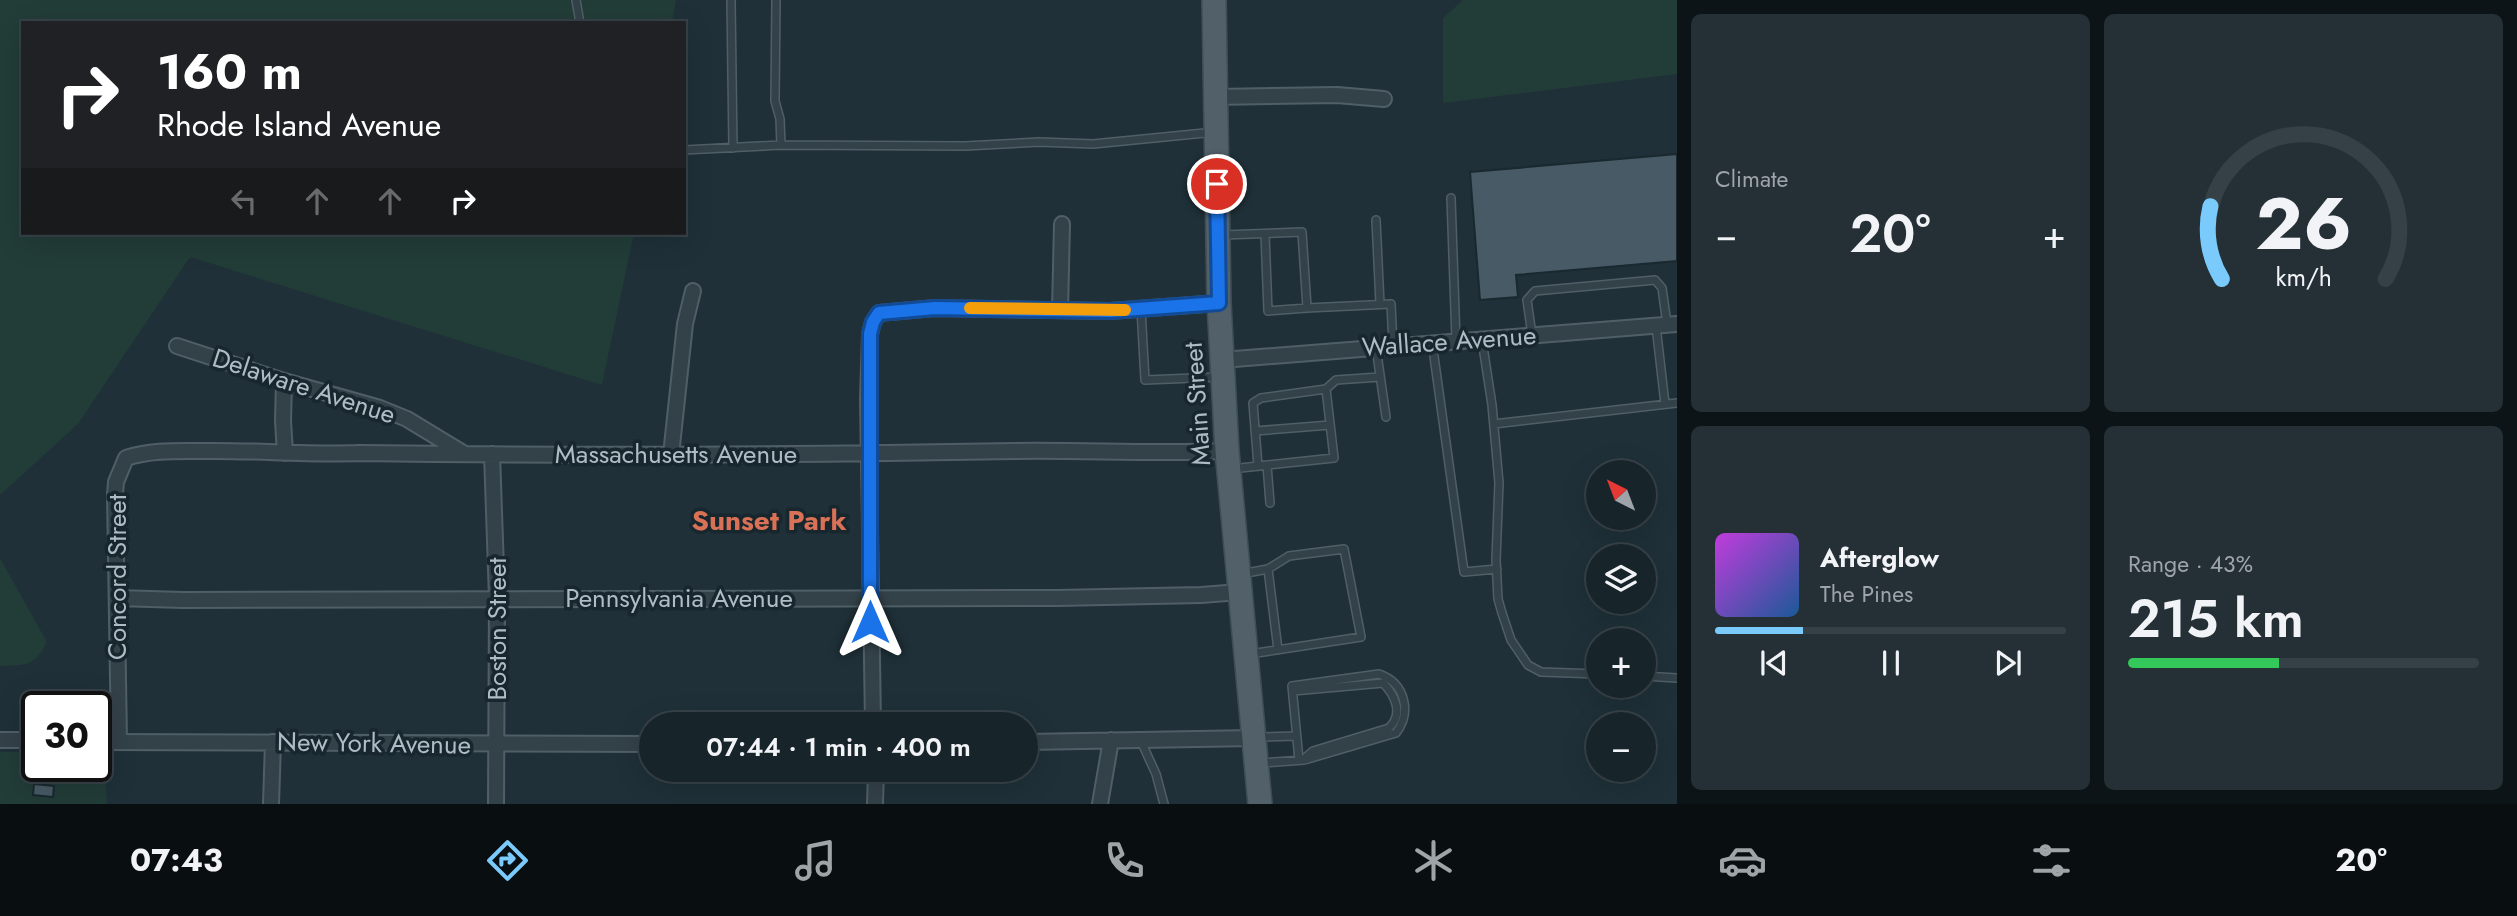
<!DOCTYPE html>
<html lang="en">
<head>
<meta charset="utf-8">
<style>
  :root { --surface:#17242a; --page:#243036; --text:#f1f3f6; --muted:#9ea4a8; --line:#364147; --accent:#7bcafc }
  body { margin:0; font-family:Jost,sans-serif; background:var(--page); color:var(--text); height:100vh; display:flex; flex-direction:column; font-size:26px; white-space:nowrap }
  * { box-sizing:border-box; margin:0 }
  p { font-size:23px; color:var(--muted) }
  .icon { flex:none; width:38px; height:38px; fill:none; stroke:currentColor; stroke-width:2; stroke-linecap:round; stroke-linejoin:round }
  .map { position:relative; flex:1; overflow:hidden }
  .side { display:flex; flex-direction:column; gap:14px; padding:14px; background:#0d1417; width:840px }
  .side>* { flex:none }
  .guide { position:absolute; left:21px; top:21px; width:665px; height:214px; border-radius:0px; box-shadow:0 7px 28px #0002,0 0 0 2px var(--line); background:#202124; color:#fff; overflow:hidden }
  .needle { width:46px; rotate:318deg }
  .buttons { position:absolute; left:1586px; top:460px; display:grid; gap:14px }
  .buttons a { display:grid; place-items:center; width:70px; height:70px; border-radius:50%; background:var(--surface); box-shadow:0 7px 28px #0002,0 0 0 2px var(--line); font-size:35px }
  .speed { position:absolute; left:21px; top:691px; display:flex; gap:14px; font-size:35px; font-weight:700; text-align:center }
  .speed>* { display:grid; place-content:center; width:91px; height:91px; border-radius:50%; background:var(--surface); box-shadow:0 7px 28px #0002,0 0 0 2px var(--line); line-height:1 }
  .speed .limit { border:4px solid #111; border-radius:10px; background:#fff; color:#111 }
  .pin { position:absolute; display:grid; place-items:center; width:60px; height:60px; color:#fff; margin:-30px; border:4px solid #fff; border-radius:50%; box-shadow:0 2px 7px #0007 }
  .me { position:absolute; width:77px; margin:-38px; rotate:0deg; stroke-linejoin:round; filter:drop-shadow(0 0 5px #0008) }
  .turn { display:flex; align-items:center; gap:24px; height:147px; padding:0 21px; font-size:32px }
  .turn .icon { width:91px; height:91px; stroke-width:2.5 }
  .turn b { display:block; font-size:49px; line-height:60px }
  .lanes { display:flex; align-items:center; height:66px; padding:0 21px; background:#0003; justify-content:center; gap:35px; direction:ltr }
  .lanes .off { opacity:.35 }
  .big { font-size:52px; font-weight:600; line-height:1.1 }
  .side .card { flex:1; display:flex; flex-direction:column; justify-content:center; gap:10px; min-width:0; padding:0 24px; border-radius:10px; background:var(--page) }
  .side .dial { align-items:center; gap:0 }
  .dial svg { height:182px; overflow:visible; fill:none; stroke:var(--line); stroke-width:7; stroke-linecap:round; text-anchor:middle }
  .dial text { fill:var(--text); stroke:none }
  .song { display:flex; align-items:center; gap:21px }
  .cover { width:84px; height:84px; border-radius:10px; background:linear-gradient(135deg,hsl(290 70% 55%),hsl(210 70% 35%)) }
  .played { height:7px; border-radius:4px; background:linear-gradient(90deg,var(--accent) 25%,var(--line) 25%) }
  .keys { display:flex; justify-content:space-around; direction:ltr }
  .heat { display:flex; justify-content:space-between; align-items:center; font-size:38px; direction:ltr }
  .charge { height:10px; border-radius:5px; background:linear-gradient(90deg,#34c759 43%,var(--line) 0) }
  .side .tiles { flex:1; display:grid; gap:14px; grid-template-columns:repeat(2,1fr) }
  .trip { position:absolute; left:639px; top:712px; width:399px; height:70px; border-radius:35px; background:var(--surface); box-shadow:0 7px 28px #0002,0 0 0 2px var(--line); font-weight:600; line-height:70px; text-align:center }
  .tabs { display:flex; height:112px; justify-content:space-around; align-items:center; background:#090e11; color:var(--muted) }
  .tabs .icon { width:49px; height:49px }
  .tabs .on { color:var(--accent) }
  .tabs b { font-size:32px; color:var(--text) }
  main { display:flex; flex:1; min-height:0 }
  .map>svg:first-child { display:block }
</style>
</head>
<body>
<main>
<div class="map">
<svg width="1677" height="804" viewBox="0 0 1677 804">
  <rect width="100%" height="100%" fill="#1f3038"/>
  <path fill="#223c38" d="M0,0H676L672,23H23V233H634L602,385L190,257L78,424L0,495Z
    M1463,0H1677V74L1443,103V18Z
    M0,558L47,642C34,667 26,665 0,666Z
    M0,752H37V766H96V752H104L107,804H0Z"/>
  <path fill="#475a65" stroke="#1a282f" stroke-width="2" d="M1677,154V261L1516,275L1518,297L1480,300L1470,172Z
    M34,784L54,786L53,797L33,795Z"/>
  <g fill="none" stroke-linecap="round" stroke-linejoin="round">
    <defs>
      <path id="service" d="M576,0L580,23
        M731,0L733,148
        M776,0L775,101L780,119L781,145L965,146L1039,142L1093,144L1215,132
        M684,150L781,145
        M1451,198L1456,340
        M1376,220L1380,304
        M1265,234L1268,311L1307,308
        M1223,235L1302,232L1307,308L1391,304L1393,345
        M1141,309L1145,380L1219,377
        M1656,326L1665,404
        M1532,335L1527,300L1535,291L1655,280L1662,288L1667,324
        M1482,340L1492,405L1499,483L1496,560L1498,599L1502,613L1511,640L1528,665L1541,672L1598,674
        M1432,342L1464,572L1497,569
        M1376,347L1386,417
        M1494,424L1677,403
        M1255,431L1330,425
        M1267,465L1270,503
        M1258,466L1253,403L1261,398L1326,389
        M1231,469L1334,458L1326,389L1336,380L1380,377
        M1268,569L1278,650
        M1241,574L1268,569L1289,556L1344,549L1361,637L1250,654
        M1643,676L1677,678
        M1293,691L1383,683C1395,695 1404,714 1389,728L1313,751L1305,758
        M1259,737L1296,736
        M1140,739L1156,774L1164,804
        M1261,763L1304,760L1308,759L1396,733C1412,712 1405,683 1379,674L1292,686L1299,760"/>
      <path id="minor" d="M1215,97L1337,95L1384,99
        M1060,310L1062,224
        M177,346L284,381L380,408L407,419L463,453
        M1222,360L1677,324
        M284,381L283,421L285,453
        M492,454L497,598L496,804
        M671,455L685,324L693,291
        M117,598L183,600L1057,598L1201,595L1240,592
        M873,724L868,398L870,334L873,322L879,313L935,308L1110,311L1219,303
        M0,740H37
        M119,741L115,494L116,482L126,458C150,450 176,451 201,451C254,450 306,455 359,453C577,456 796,455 1015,451C1086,450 1156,454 1227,451
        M96,742L651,744
        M1026,742L1254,738
        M271,804L273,742
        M875,804L876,770
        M1100,804L1111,740"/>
      <path id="primary" d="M1214,0L1219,303L1227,451L1260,804"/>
    </defs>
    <use href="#service" stroke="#505f67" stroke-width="10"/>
    <use href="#minor" stroke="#505f67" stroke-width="18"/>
    <use href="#primary" stroke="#3f4d55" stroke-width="26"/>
    <use href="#service" stroke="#334149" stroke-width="7"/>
    <use href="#minor" stroke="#334149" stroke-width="14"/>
    <use href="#primary" stroke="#516069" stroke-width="23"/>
  </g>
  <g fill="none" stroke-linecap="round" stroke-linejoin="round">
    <defs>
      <path id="route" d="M870,622V334L873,322L879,313L935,308L1110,311L1219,303L1217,184"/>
    </defs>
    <use href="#route" stroke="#114b97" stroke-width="18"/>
    <use href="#route" stroke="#1a73e8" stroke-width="12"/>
    <path stroke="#f59e0b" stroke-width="12" d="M970,308L1125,310"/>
  </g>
  <g text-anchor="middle" stroke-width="7" stroke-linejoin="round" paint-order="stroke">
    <g font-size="26" fill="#adbcc6" stroke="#18262d">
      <text transform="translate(1449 341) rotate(-4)" y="9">Wallace Avenue</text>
      <text transform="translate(304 386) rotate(18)" y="9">Delaware Avenue</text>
      <text transform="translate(1197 404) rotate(-94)" y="9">Main Street</text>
      <text x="676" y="463">Massachusetts Avenue</text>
      <text transform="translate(117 577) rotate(-90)" y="9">Concord Street</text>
      <text x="679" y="607">Pennsylvania Avenue</text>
      <text transform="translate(497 629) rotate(-90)" y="9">Boston Street</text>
      <text transform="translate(374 743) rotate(1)" y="9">New York Avenue</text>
    </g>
    <g font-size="28" font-weight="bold" fill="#d87156" stroke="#18262d">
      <text x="769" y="530">Sunset Park</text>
    </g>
  </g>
</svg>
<div class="buttons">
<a><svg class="needle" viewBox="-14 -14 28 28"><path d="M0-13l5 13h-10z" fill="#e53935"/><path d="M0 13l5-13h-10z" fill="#9ea4a8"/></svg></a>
<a><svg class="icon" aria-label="layers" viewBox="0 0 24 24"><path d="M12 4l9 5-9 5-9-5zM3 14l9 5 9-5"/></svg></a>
<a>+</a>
<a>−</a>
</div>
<div class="speed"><div class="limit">30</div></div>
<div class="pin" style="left:1217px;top:184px;background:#d93025"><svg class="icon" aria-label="arrive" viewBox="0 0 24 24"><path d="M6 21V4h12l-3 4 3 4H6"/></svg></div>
<svg class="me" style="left:870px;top:622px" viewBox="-20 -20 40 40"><path d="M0-17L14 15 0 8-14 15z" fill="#1a73e8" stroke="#fff" stroke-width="4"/></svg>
<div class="trip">07:44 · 1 min · 400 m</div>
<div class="guide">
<div class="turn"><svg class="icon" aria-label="right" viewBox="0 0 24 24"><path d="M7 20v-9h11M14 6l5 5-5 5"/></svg><div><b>160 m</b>Rhode Island Avenue</div></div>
<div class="lanes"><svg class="icon off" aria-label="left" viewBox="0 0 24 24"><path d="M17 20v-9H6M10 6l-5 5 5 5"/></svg><svg class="icon off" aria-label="ahead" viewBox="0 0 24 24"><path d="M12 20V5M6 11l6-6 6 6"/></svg><svg class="icon off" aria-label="ahead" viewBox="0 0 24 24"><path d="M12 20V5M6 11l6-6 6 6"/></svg><svg class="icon" aria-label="right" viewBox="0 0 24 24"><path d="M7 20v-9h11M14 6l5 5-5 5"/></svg></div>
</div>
</div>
<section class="side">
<div class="tiles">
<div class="card"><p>Climate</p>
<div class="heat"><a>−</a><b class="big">20°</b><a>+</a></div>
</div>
<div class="card dial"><svg viewBox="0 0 100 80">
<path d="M14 69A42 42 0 1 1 86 69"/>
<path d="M14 69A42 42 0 0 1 9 37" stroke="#7bcafc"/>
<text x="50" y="56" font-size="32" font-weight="700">26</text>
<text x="50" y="72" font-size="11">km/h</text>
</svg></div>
<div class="card">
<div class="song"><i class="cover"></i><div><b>Afterglow</b><p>The Pines</p></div></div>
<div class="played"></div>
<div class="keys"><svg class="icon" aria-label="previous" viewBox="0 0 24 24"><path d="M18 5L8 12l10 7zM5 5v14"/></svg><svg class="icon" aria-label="pause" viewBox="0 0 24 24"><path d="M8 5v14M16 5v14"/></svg><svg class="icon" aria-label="next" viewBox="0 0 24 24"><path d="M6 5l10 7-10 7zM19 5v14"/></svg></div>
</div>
<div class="card"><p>Range · 43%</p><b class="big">215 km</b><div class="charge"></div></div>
</div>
</section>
</main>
<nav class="tabs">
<b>07:43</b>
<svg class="icon on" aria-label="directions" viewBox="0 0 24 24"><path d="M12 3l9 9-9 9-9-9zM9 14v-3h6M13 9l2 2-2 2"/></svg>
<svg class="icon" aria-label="music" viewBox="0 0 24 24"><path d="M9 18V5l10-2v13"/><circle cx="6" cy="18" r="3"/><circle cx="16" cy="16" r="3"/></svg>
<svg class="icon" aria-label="phone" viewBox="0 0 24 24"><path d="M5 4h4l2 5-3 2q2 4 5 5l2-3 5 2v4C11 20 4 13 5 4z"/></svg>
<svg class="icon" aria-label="climate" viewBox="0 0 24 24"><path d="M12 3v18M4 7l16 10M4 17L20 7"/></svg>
<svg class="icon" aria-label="car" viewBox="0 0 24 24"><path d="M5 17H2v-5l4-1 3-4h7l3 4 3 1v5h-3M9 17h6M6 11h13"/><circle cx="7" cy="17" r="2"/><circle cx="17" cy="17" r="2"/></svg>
<svg class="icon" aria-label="filters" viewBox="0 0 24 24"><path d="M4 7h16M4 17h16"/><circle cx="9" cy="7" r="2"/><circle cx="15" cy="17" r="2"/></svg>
<b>20°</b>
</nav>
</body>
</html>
